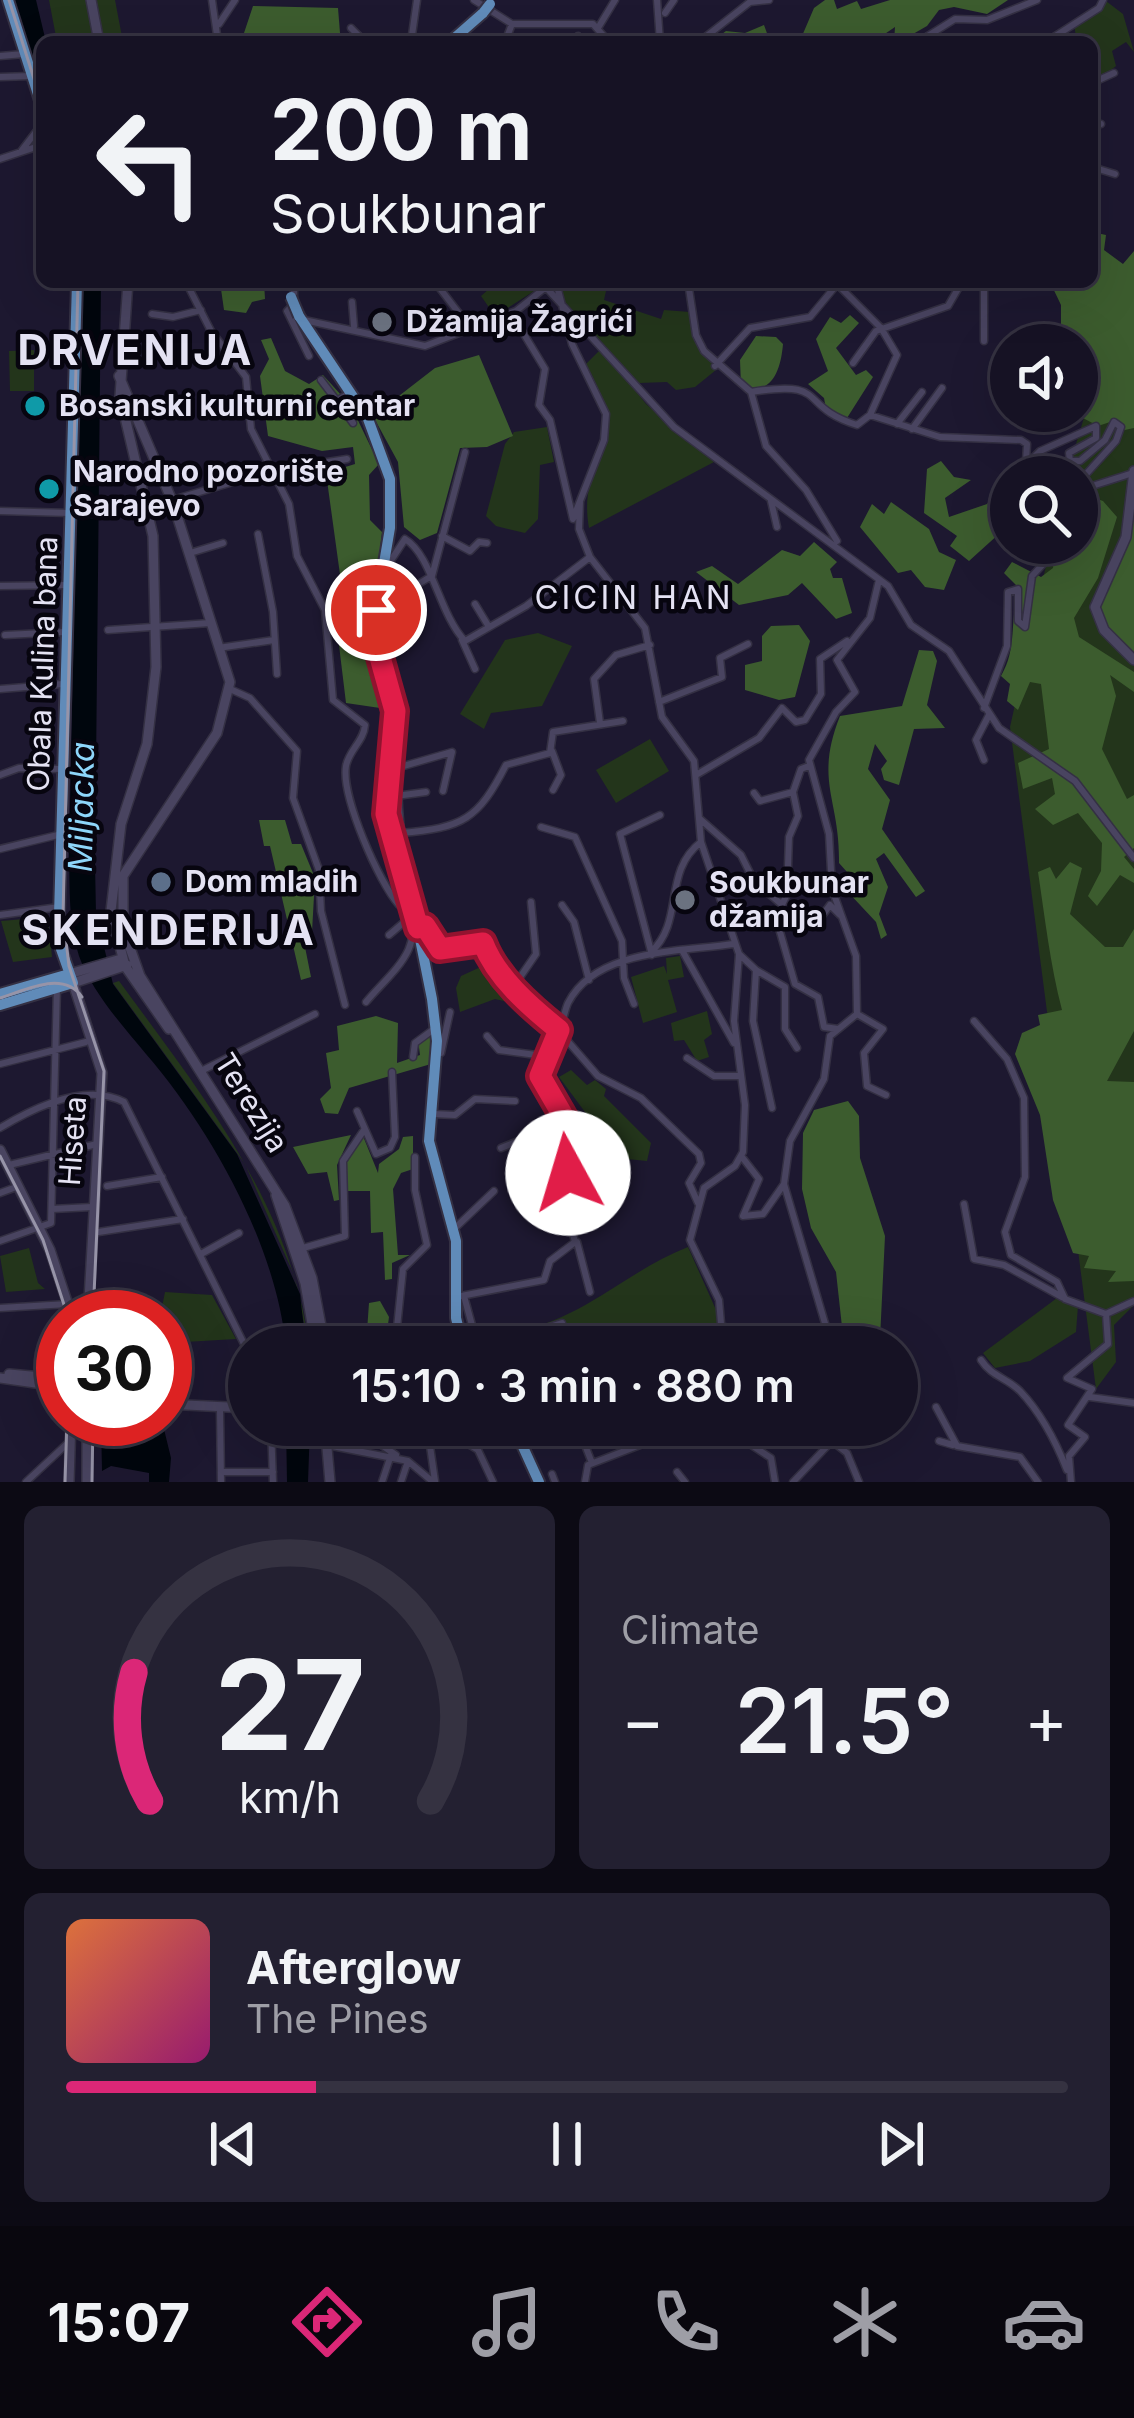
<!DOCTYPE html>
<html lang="en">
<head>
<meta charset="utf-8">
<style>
  :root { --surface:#161224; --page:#232031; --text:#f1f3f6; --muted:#9e9ea6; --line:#353241; --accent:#db2777 }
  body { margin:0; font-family:Inter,sans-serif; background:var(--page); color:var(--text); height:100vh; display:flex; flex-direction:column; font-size:45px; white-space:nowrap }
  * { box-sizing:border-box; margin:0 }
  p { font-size:39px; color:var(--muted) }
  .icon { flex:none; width:66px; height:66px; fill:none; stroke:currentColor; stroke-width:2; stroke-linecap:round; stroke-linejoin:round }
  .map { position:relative; height:1482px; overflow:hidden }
  .drawer { display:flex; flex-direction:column; gap:24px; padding:24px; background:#0c0a14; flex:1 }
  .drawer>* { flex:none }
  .banner { position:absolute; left:36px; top:36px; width:1062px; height:252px; border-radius:18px; box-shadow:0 12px 48px #0002,0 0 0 3px var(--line); background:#161224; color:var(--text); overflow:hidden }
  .fabs { position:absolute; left:990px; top:324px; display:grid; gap:24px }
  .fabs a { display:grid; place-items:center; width:108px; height:108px; border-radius:50%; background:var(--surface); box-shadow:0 12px 48px #0002,0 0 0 3px var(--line); font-size:60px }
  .speed { position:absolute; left:36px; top:1290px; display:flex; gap:24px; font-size:60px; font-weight:700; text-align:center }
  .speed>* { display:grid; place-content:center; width:156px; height:156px; border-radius:50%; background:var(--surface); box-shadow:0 12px 48px #0002,0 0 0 3px var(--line); line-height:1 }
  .speed .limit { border:18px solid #d22; background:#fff; color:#111 }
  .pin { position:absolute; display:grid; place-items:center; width:102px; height:102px; color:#fff; margin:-51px; border:6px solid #fff; border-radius:50%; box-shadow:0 3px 12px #0007 }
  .me { position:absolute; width:132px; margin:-66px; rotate:354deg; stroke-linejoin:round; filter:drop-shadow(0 0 9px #0008) }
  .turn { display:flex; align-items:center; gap:42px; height:252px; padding:0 36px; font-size:54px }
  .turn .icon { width:156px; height:156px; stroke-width:2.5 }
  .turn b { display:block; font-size:84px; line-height:102px }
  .big { font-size:90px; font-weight:600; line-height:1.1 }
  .drawer .card { flex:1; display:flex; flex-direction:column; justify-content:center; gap:18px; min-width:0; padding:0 42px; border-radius:18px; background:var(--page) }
  .drawer .dial { align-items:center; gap:0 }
  .dial svg { height:312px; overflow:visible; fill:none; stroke:var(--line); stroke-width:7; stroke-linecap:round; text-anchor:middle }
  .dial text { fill:var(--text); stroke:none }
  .song { display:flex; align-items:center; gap:36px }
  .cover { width:144px; height:144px; border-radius:18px; background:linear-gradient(135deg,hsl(20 70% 55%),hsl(320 70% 35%)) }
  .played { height:12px; border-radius:6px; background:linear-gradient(90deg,var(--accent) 25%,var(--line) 25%) }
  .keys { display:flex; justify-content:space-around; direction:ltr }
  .heat { display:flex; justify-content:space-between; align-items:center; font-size:66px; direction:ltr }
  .drawer .tiles { flex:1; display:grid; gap:24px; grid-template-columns:1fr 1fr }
  .card:last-child { grid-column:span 2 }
  .trip { position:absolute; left:228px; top:1326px; width:690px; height:120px; border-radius:60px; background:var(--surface); box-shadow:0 12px 48px #0002,0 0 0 3px var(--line); font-weight:600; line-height:120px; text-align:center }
  .tab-bar { display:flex; height:192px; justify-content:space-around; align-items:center; background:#09070e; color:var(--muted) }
  .tab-bar .icon { width:84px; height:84px }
  .tab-bar .on { color:var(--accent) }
  .tab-bar b { font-size:54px; color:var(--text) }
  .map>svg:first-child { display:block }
</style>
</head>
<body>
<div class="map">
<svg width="1134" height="1482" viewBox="0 0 1134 1482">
  <rect width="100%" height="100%" fill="#1d1830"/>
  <path fill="#23351b" d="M49,0H115L123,42H57Z
    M1106,1L1123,14L1134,52L1126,42L1112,51L1116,66L1099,80L1092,77V42H1077L1074,25Z
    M1134,253V1305L1114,1325L1116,1362L1096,1389L1010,727L1051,543H1077V477H1066Z
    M497,282H538L542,286L495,316L481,296Z
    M559,282H608L604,300L661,319L664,310L690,312L696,339L716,370L695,387L676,390L667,382L639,383L565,302Z
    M602,348L646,404L714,462L589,528C576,455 636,452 586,364Z
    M34,350V391H10L9,351Z
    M547,427L554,462L540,465L538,519L525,533L496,526L486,516L505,444L514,432Z
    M538,633L572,646L542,706L491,713L484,729L460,714L505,640Z
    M650,739L669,771L616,803L596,770Z
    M48,917L52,957L13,962L1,921Z
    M680,956L684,977L668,980L677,1012L643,1023L631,977L664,966L667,974L666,958Z
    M485,965L502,978L521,1005L495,999L460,1012L456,988L461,976Z
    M119,981C201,1093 292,1205 309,1347L294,1275L245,1164L113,983Z
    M707,1011L712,1034L704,1040L709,1057L697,1061L684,1040L674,1041L671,1023Z
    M571,1070L587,1085L595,1080L606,1089L604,1096L651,1143L647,1161L627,1159L616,1136L602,1135L559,1077Z
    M688,1247L721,1321L670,1347H484L485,1331C567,1338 616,1275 688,1247Z
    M29,1248L38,1283L45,1289L6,1292L0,1256Z
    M165,1292L212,1295L236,1339L168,1343L165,1367V1317H160Z
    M1057,1298L1078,1306L1076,1332L1030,1361L995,1368L983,1353Z"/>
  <path fill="#3c5c2e" d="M825,0H834L837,9L857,1L861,9L890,0H1008L987,14L954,7L939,10L927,26L899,42H894L895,27L873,42H711L726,31L745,33L764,25L768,36H802L814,8Z
    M253,6L338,8L340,33L305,35L304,42H241Z
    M1092,232L1106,235L1104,250L1123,264L1134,251V428L1120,431L1116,420L1098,426L1083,418L1091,410L1077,404V345H1061V305L1050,282H1092Z
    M220,282H264L265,299L252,302L246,313L224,310Z
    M850,315L859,323L836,348L856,375L866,370L873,377L847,418L826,409L824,398L808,384L828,371L816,339L830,317L841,323Z
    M756,336L776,337L783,344C781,369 772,398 741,386L740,360Z
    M271,338L285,371L309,384L323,375L351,406L379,464L369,475L370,520L382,532L370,639L380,708L346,703L338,637L346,618L326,473L355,464L353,447L322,451L268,436L260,376L269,359L261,340Z
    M479,355L513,436L487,447L460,448L437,533L420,540L404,527L398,462L373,416L435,368Z
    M941,461L954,477L971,480L945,498L949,517L987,504L993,496L1011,523L969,561L950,546L957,536L924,513L927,469Z
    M1134,481V657L1107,630L1098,606L1123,554Z
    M1077,492L1103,501L1117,517L1098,578L1074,618L1079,637L1134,672V692L1110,675L1116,696L1102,749L1127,799L1134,795V848L1124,857L1134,869V883L1120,875L1097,906L1088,896L1101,871L1102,843L1078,813L1053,825L1035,809L1055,794L1052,778L1023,789L1018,763L1049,749L1041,684L1030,682L1018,710L1007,701L1010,684L1001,676C1018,648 1009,619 1019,588L1004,573L1012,562L1041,577L1053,568L1055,547L1042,543H1077Z
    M891,502L929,529L939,552L956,560L944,590L925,587L911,570L898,573L860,527L872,504L884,514Z
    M814,542L837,562L830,569L833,578H842L852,613L836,619L802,583L788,595L739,605L696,572L712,566L738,584L782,550L800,556Z
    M799,625L810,641L795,697L779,700L745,690V665L762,661V636L771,626Z
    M919,650L933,651L937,661L927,705L945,728L914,729L899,785L884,780L881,769L887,761L875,744L868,769L890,800L882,829L925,891L916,897L884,853L876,859L888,887L879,914L887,935L881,939L876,922L847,891V872L839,863C840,798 814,782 840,716L902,706Z
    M259,820H285L292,844H301L315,878L312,932L303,937L311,977L301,980L270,846H264Z
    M1070,862L1082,868L1070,914L1105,947H1123L1134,929V1031L1107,1081L1134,1082V1281L1108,1282L1116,1271L1084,1268L1089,1256L1073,1253L1053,1200L1040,1115L1015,1054L1022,1033L1040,1025L1038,1015L1062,1010C1050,964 1045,918 1038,872L1050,867L1056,879Z
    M376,1016L398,1023L397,1063L420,1055L418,1040L430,1033L431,1064L349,1088L338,1114L325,1113L320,1099L331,1088L326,1053L339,1050L337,1026Z
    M848,1101L859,1116L860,1158L885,1236L880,1339L870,1347L844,1345L836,1272L811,1228L802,1189L803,1133L814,1110Z
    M351,1135L337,1165L339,1200L334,1201L327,1172L308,1174L293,1147Z
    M363,1136L378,1173L379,1164L399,1149L403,1137L413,1136V1169L401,1173L393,1189L398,1255H410L392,1263V1279L385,1280L383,1232L371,1233L370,1191H344L346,1164Z
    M380,1301L389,1317L385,1347H348L346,1326L356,1324L359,1332L367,1331L369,1303Z"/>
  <path fill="#00060d" d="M13,0H36L46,42L42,91Z
    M81,282H101L95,864L96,914L113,984L237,1154L300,1294L306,1347H286C276,1244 210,1128 146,1054C122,1025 92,992 79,956C68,923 70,889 69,855Z
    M101,1419L162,1421L171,1458L169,1482H149V1473L111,1466L102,1471Z
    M286,1425H310L308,1482H287Z"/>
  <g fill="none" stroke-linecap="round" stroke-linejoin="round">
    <defs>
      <path id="street" d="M212,0L218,42
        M474,0L512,24H593L609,42
        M657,0L660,42
        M665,13L674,0
        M219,24L235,0
        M351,28L365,42
        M598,28L615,0
        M411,42L417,0
        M505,42L512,24
        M577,42L578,36
        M699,42L750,2L769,0
        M918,42L955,19L987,20L1037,0
        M1046,42L1099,8L1103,0
        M0,56L24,54
        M0,77L31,76
        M1092,83L1114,73
        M1092,125L1101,124
        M22,150L42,124
        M0,159L42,145
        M1092,167L1115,174
        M186,282L211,331L246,377L251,429L289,504L297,556L325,610L333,700L365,725C364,741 349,750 346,766C341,796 379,883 399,905L413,904
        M294,282V304L287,311L309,356
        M435,282L471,329
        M541,282L674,427L888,586L911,625L949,651L999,728L1075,781L1134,858
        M556,282L572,344L606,414L604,440L580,501L579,529L590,557L645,628L662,717L694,761L701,842L739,954L734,1021L745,1105L743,1152L735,1166L704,1188L690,1240L719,1300L723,1347
        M688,282L696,335L704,351L751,392L766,446L806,490L837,541
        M984,282V341
        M839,286L881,328L897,355L870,415
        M352,302L354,326
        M516,311V321L545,369L539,405L550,420L573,519L580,501
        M152,314L173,317L201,310
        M304,320L425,346L516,311L546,287
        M853,363L876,331L948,306L962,282
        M715,366L750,328L810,317L839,282
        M321,380L337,401L349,393
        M751,392C831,379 796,406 857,425L870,415L940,437L1021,440L1027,444L1026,462
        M337,401L353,423
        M897,424L922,392
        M912,429L942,388
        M1026,477V465L1040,451L1096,426V438L1069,453L1070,461H1080L1105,440L1114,422L1121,427L1116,441L1079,482L1089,487L1133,473
        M771,501L777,527
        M0,511L104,514L142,509L270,471L347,459
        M258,534L273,612L277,674
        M442,536L470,551L479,542L487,543
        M190,553L223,543
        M386,568L405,539C432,555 439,614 465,641L526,606L590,557
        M432,576L465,452
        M0,586L68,585
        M415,586L430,577
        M475,604L489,627
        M108,630L210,623
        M5,635L65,632
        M462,640L475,669
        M218,648L274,640
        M0,689L63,684
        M230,689L250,698L297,751L293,798L319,870L321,911L345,1005
        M659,702L722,677L720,658L748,644
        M984,708L1007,646L1008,592L1018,589V621L1025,627L1032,576L1063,543
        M600,723L594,679L616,655L650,645
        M552,751L561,775L553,790
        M984,760L976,740L989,715
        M809,766L801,769L793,792L798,816L789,837L787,894L776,918L795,984L818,997L824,1027L838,1029
        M0,775L19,768L61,769
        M696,775L759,738L782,708L796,722L805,720L821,694L820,659L847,641
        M443,791L452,752L400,767C393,806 410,930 443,950L483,943C496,977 529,1006 558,1030C564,1021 564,1012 568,1003C596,948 683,952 733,944
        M754,793L760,801L793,792
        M396,796L426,792
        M700,819L741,855L754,881L780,903
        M541,827L575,837L622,941L624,978L634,1004
        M400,833C464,828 478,819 506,765L550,753L553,732L623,721
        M0,849L62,834
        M562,905L574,922L589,980
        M0,915L59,907
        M816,924L830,905L840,915
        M389,935L409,918
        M651,952C685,921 662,872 701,842
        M683,952L734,1043
        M739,954L756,970L753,1021L772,1108
        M652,955L620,834L660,815
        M756,970L785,987V1029L797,1048
        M514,986L536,954L531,902
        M366,1002C389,974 432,944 402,908
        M857,1014L883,1029L864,1053L867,1086L886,1095
        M974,1021L1007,1059L1024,1098L1025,1177L1005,1232L1011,1255L1057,1282L1065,1299L1106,1314
        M487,1036L499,1050L544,1056
        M441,1053L450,1012
        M413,1057L415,1043L434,1029
        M687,1058L714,1076H741
        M0,1064L86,1042
        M203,1070L315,1014
        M357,1111L376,1154L390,1148L395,1137L392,1072
        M433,1114L455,1115L475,1099L515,1101
        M0,1128C33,1108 86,1082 124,1102L249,1354
        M572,1146L620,1156L627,1168
        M501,1148L566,1122
        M742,1157L759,1179L743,1216L763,1214L784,1184
        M9,1165L97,1144
        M107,1186L162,1177
        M0,1193L19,1186
        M964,1204L974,1259L1004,1265L1062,1297
        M52,1209L92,1207
        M453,1230L494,1191
        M92,1233L183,1219
        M0,1241L51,1223L57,987
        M577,1242L590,1292
        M303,1248L345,1236L343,1161L364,1130
        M201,1254L239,1233
        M464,1296L478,1347
        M456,1297L544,1280L550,1261L575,1242C564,1206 573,1170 573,1133L540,1076L558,1030L598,1076L641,1098L699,1154L701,1163L689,1183L698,1203
        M0,1308L68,1304
        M1106,1314L1134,1301
        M401,1330L414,1347
        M473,1336L527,1334L562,1323
        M395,1347L403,1269L427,1245L415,1190V1157
        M678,1347L725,1327
        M800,1347L827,1330L784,1184L790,1141L824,1079L830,1036L857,1014L856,956L832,889L829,834L809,760L836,712L855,692L837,660L870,618L879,580
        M981,1360C992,1377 1006,1377 1020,1391C1041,1413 1056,1442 1067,1470
        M1090,1397L1134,1403
        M936,1407L957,1446L1020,1457L1038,1482
        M220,1410L221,1482
        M271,1425L273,1482
        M427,1425L435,1481
        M437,1425L478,1450L493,1482
        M586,1425L583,1440L592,1463
        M721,1425L771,1458L775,1482
        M328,1427L364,1433L396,1455
        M939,1441L953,1445
        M327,1445L408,1461L433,1482
        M222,1472H273
        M677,1472L685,1482
        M552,1474L555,1482
        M26,1482L70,1441
        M382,1482L391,1455
        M401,1482L408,1461
        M585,1482L588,1465L692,1425
        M793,1482L832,1441L847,1453L859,1482
        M1071,1482L1069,1456L1085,1437L1068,1425L1092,1389L1067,1378L1108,1344L1106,1314"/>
      <path id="secondary" d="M91,0L99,42
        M128,282L120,396L153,536L156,667L147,744L121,824L111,911L125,966L169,1029
        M119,376L173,503L230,682L217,733L123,876V928L140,976L285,1206L312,1278L325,1347
        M1134,471L1126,537L1095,607L1104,630L1134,660
        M69,974L121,959
        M0,1150L50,1250L72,1317
        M276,1195L305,1283L316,1347
        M88,1317L102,1073L73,983L127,965
        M9,1374L63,1379
        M0,1378L63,1387
        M165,1404L249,1408
        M325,1425L330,1482
        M69,1482L71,1419
        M87,1482V1419"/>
      <path id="primary" d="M8,0L42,107
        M450,42L483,13
        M299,316L368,419L390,479V528L376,610L378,650L396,726L385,814L413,904L432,999L437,1041L429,1141L456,1241V1318L463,1347
        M0,994L69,974
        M0,1005L73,983L61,949L59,916L77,282
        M513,1425L539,1482"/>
    </defs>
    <use href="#street" stroke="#343043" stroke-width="9"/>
    <use href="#secondary" stroke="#343043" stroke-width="12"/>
    <use href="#primary" stroke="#343043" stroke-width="14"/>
    <use href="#street" stroke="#494460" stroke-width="6"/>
    <use href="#secondary" stroke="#494460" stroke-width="9"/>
    <use href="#primary" stroke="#608bb9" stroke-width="10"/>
    <path stroke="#9794a8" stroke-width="3" d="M9,0L42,104
      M78,282L63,916L69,966L104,1071L93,1317
      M0,998C26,990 63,970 82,997
      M0,1156L43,1240L68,1317
      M65,1482L67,1419
      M92,1482L93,1419"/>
    <defs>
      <path id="primary-bridge" d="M483,13L490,4
        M291,297L299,316"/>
    </defs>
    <use href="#primary-bridge" stroke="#343043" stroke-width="14" stroke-linecap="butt"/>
    <use href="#primary-bridge" stroke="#608bb9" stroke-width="10"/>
  </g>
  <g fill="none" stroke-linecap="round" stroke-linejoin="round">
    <defs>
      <path id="route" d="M376,610L378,650L395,711L386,814L418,928L425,926L440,949L483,943C496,977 529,1006 559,1030L540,1076L573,1133L568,1173"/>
    </defs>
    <use href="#route" stroke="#92132f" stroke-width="30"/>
    <use href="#route" stroke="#e11d48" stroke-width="21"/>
  </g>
  <g fill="#6b7280" stroke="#07050f" stroke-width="4.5">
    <circle cx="382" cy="322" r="12"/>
    <circle cx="685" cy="900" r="12"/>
  </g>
  <g fill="#0f9aa8" stroke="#07050f" stroke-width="4.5">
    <circle cx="35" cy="406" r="12"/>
    <circle cx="49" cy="489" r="12"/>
  </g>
  <circle fill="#5c6f8a" stroke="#07050f" stroke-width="4.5" cx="161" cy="882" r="12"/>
  <g text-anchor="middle" stroke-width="9" stroke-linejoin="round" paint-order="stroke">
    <g font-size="30" font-weight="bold" fill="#e4e2f3" stroke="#07050f" text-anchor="start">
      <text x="406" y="332">Džamija Žagrići</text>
      <text x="59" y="416">Bosanski kulturni centar</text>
      <text x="73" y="482">Narodno pozorište<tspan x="73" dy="34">Sarajevo</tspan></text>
      <text x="185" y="892">Dom mladih</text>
      <text x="709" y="893">Soukbunar<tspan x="709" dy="34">džamija</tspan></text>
    </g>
    <g font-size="30" fill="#e4e2f3" stroke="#07050f">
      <text transform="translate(43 664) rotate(-88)" y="10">Obala Kulina bana</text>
      <text transform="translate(251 1103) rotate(58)" y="10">Terezija</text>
      <text transform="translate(73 1141) rotate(-86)" y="10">Hiseta</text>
    </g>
    <g font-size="33" letter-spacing="3" fill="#e4e2f3" stroke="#07050f">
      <text x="634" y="609">CICIN HAN</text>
    </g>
    <g font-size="33" font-style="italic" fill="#8ed6fa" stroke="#07050f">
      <text transform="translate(81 807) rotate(-89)" y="12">Miljacka</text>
    </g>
    <g font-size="42" font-weight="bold" letter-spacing="3" fill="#e4e2f3" stroke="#07050f">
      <text x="136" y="365">DRVENIJA</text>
      <text x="169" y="945">SKENDERIJA</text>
    </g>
  </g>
</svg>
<div class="fabs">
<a><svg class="icon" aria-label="sound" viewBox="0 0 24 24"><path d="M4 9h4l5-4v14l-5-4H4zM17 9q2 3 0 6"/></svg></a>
<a><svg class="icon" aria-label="search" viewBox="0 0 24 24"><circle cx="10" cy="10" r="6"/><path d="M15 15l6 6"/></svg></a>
</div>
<div class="speed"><div class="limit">30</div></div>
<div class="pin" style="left:376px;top:610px;background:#d93025"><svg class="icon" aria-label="arrive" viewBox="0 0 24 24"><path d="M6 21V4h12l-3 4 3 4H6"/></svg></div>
<svg class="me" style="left:568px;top:1173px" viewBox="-20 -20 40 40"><circle r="19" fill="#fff"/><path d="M0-13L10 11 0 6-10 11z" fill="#e11d48"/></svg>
<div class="trip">15:10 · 3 min · 880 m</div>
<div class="banner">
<div class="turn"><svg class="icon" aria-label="left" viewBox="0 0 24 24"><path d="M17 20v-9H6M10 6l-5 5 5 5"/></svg><div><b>200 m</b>Soukbunar</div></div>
</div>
</div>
<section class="drawer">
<div class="tiles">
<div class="card dial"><svg viewBox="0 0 100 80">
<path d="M14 69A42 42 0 1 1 86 69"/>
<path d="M14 69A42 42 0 0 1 10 36" stroke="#db2777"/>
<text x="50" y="56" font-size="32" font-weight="700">27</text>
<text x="50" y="72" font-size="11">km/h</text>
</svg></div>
<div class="card"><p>Climate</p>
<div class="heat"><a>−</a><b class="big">21.5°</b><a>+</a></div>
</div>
<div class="card">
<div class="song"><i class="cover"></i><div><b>Afterglow</b><p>The Pines</p></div></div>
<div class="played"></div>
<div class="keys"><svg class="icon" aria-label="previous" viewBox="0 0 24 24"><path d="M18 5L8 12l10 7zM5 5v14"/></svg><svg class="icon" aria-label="pause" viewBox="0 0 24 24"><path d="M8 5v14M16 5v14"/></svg><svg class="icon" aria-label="next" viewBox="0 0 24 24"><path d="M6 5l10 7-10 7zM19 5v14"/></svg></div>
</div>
</div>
</section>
<nav class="tab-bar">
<b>15:07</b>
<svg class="icon on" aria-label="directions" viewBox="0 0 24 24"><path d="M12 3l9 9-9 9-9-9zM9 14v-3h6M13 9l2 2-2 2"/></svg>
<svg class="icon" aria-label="music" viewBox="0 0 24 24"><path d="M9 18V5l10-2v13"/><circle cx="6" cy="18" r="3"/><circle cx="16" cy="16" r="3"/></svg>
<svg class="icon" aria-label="phone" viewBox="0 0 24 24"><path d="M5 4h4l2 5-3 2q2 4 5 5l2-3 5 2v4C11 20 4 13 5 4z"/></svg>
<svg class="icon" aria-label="climate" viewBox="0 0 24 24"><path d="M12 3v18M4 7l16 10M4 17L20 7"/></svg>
<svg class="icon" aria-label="car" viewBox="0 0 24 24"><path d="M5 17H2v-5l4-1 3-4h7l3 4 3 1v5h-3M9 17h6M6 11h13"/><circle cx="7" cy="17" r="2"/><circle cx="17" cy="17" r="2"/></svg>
</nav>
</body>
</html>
